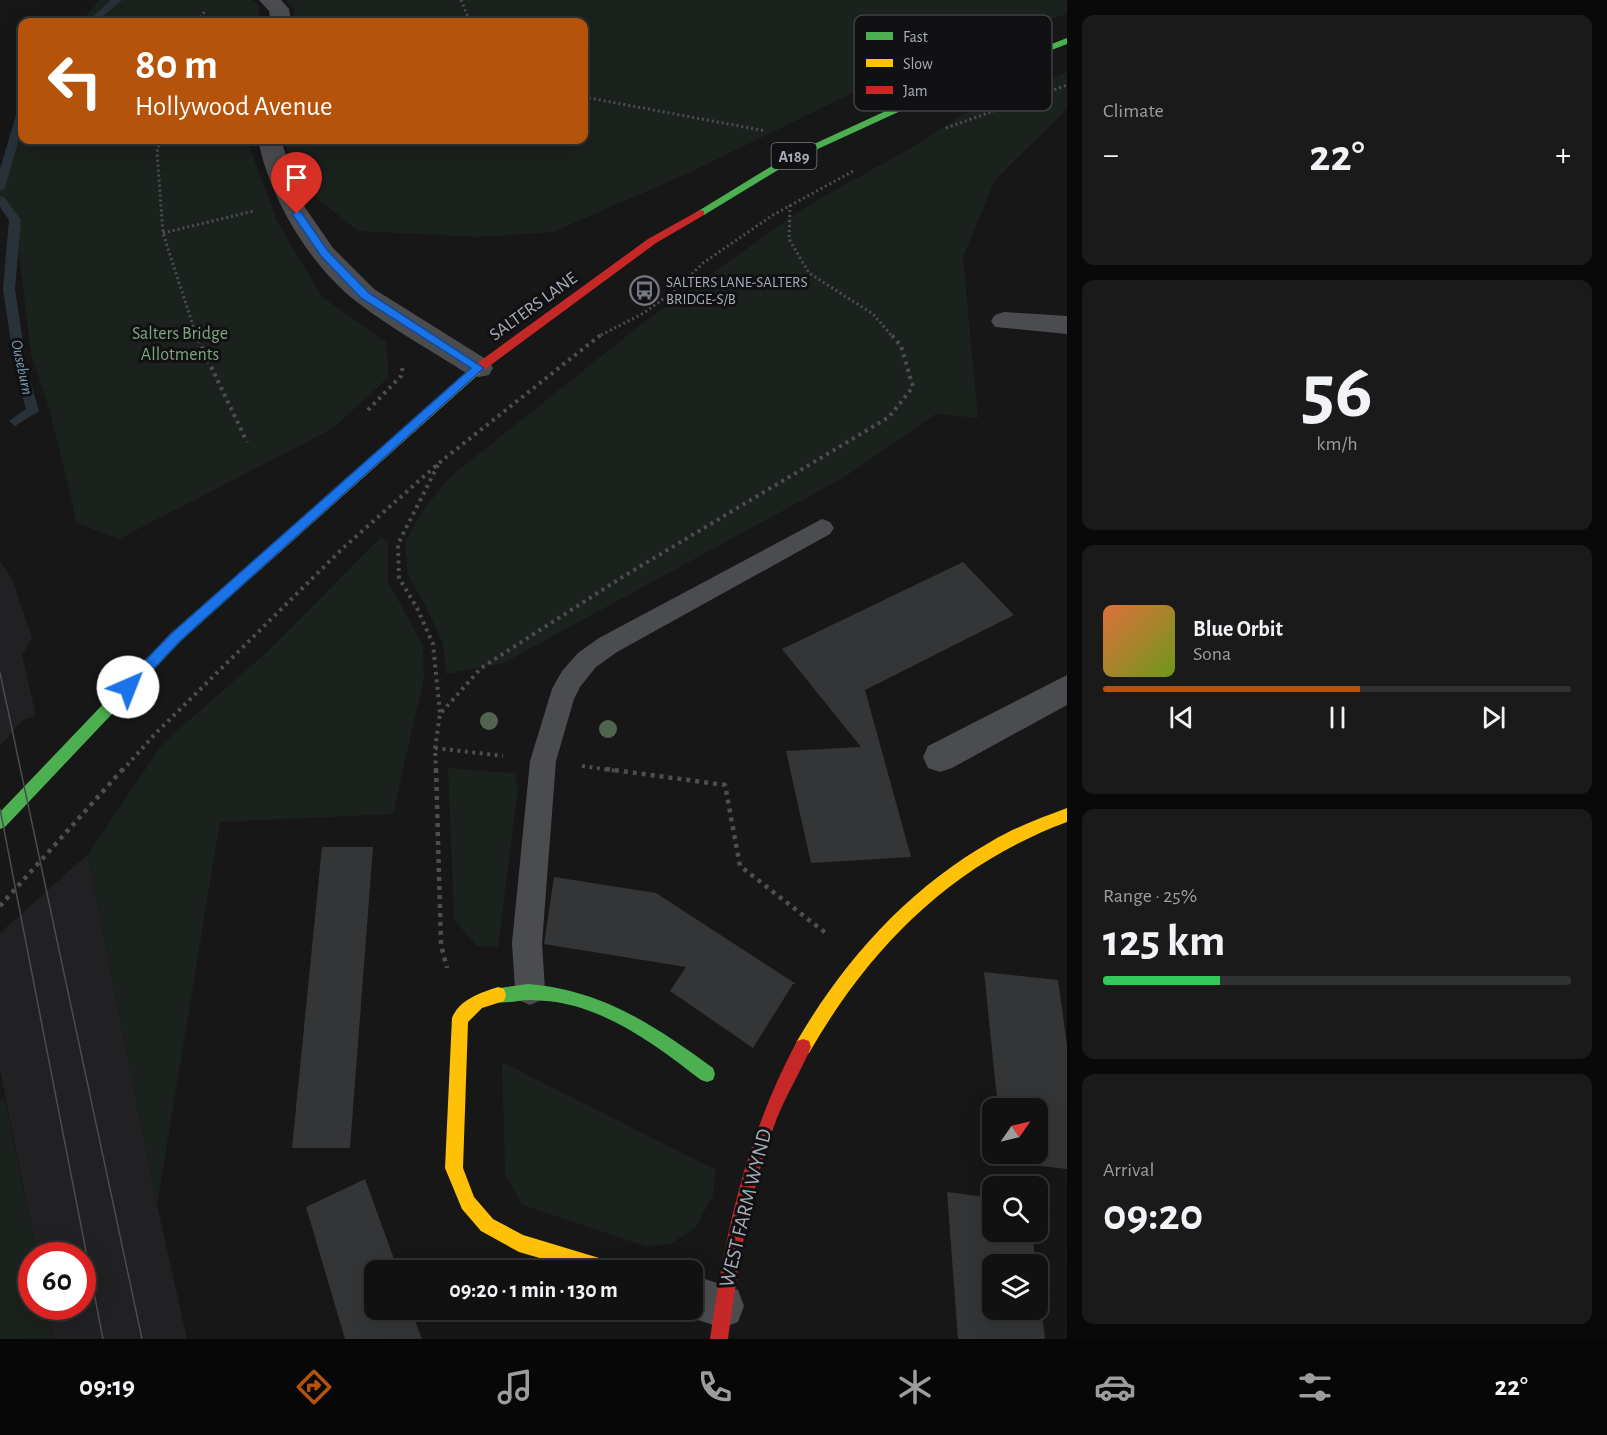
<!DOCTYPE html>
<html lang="en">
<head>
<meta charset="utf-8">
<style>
  :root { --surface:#111; --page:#1a1a1a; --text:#f1f3f6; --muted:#9c9d9f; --line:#303131; --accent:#b45309 }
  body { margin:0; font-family:"Alegreya Sans",sans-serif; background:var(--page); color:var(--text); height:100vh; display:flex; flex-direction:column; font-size:22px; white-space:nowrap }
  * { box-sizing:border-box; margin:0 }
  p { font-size:20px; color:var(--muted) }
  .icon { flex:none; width:33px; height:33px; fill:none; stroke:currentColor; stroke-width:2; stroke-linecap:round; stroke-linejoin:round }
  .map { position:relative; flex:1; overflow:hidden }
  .panel { display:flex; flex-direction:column; gap:15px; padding:15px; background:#090909; width:540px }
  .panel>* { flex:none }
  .banner { position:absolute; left:18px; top:18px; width:570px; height:126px; border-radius:12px; box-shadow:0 6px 24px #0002,0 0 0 2px var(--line); background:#b45309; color:#fff; overflow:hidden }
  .needle { width:39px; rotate:56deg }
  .controls { position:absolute; left:982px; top:1098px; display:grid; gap:12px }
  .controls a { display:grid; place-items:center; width:66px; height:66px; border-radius:12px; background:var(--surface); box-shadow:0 6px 24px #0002,0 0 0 2px var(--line); font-size:30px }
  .speed { position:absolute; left:18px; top:1242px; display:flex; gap:12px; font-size:30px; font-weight:700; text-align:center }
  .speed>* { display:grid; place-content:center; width:78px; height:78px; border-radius:50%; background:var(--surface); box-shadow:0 6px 24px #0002,0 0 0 2px var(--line); line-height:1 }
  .speed .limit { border:9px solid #d22; background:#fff; color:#111 }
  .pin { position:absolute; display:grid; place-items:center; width:51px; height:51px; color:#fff; margin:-62px -26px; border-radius:50% 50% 50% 0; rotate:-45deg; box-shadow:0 0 6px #0007 }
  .pin .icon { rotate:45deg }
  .me { position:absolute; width:66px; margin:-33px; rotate:44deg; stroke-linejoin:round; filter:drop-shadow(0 0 4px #0008) }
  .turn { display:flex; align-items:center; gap:21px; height:126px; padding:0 18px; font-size:27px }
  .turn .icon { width:78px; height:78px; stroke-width:2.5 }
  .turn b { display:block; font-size:42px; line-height:51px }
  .big { font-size:45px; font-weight:700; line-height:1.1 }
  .panel .tile { flex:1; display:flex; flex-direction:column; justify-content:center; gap:9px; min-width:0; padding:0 21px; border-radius:12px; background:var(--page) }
  .panel .dial { align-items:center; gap:0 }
  .dial b { font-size:78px; line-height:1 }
  .song { display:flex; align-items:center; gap:18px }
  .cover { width:72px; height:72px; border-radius:9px; background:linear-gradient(135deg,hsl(20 70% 55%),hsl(80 70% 35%)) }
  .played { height:6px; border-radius:3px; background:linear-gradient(90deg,var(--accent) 55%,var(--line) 55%) }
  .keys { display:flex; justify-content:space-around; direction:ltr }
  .heat { display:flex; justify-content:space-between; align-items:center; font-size:33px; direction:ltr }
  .charge { height:9px; border-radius:4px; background:linear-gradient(90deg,#34c759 25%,var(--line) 0) }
  .trip { position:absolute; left:364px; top:1260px; width:339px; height:60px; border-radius:12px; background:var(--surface); box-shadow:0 6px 24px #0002,0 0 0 2px var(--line); font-weight:700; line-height:60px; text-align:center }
  .dock { display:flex; height:96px; justify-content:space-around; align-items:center; background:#070707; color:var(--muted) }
  .dock .icon { width:42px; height:42px }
  .dock .current { color:var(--accent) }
  .dock b { font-size:27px; color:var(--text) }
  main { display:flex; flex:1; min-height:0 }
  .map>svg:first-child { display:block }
</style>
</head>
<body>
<main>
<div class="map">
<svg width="1067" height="1339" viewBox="0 0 1067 1339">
  <rect width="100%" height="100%" fill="#171717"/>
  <path fill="#212124" d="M0,561L12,579L32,638L22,655L36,716L23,720L0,746Z
    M88,854L157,1205L187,1339H54L47,1307L82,1306V1256L37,1255L0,1070V933Z"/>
  <path fill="#1b211c" d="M100,0H251L259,4V22H80Z
    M285,0H1067V14L893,73L689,173L553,232L479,237L358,231L320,201L290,166L285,140H584V22H294V9Z
    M1067,72V109L995,180L963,257L978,418L936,414L843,478L504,663L446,674L443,643L425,605L408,575L405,542L423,510L450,477L639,326L802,209L912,147L965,113Z
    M22,132V140H247L277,221L322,297L386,342L389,377L332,429L119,539L77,523L49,408L31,354L15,220L0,199V190Z
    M381,537L388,542V581L423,646L424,678L393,814L220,822L157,1205L88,854L163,743L269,650Z
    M448,768L515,773L518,787L498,947L477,946L454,920Z
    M502,1062L716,1170L713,1195L696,1227L672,1243L648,1247L522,1205L505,1174Z
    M4,1096L37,1255L32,1256V1306L47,1307L54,1339H0V1100Z"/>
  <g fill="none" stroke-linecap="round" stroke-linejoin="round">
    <path fill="#293239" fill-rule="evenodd" d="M111,0H122L96,22H87Z
      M22,109V128L5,188L0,191V169L17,112Z
      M0,196L4,197L21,220L15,289L27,369L39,411L15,426L9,421L26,409L15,369L3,289L9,220L0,207Z"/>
  </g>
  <path fill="#343537" d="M963,562L1014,615L865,690L911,857L811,863L786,751L861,747L782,649Z
    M322,847H373L350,1148H292Z
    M554,877L656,893L796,984H793L753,1048L670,991L686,967L544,944Z
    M984,972L1058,980L1067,1045V1169L1004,1162L1003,1154H1038V1108H998Z
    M365,1179L398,1270H375V1310H411L422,1339H345L306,1207Z
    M947,1192L993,1198V1232H1032L1036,1264H993V1310H1038V1282L1045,1339H958Z"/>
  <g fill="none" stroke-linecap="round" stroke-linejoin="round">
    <path stroke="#4d4e52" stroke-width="3" stroke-dasharray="2 3" stroke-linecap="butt" d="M461,0L470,22
      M198,22L206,9
      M584,97L766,131
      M946,128L1067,85
      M160,140L157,152L163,233L196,335
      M790,205L789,239L809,273L873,314L891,335
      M163,233L254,211
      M601,335L644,313L677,289L703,263L773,215L855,170"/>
    <path stroke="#4d4e52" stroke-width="4" stroke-dasharray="3 4.5" stroke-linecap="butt" d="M195,333L247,442
      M368,410L401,376L403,365
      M438,465L398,544L399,578L417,608L433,644L440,713
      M435,748L503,756
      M582,766L617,771
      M122,771L154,735L343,548L439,463L603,333
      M436,771L435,748L440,714L481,668L624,576L889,417L913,387L901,346L890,333"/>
    <path stroke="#4d4e52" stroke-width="4.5" stroke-dasharray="4 5" stroke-linecap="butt" d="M436,769L441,945L447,968
      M606,769L725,785L740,866L827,934
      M0,906L123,769"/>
    <path fill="#4b4c50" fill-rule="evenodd" d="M822,519L830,522L834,528L830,534L617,652L596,667L580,687L574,699L556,761L542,943L545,990L541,1000L530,1005L519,1000L515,990L512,943L530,761L552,689L562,671L578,653L599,638Z"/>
    <path fill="#4b4c50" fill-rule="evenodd" d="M259,0H281L289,9L291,22H271L269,11Z
      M258,140H281L302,203L333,248L374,289L489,361L493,368L489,375L479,377L469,375C432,351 392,329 357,302C309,265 270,198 258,140Z
      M1004,312L1067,316V334L995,327L991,321L995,315Z
      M1067,675V705L952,768L940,772L928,768L923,757L928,746Z
      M693,1275L738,1290L744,1306L738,1322L722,1328L677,1313L676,1310H693Z"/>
    <path fill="#4caf50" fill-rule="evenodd" d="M1067,38V44L931,97L796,159L704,215H696L695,213L790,155L925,93Z
      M256,561L262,566L260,570L181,641L5,827L0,829V812L171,633L252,562Z
      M528,984C602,990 654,1025 713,1068L715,1074L713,1080L707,1082L701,1080C658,1047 611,1011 556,1002C547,1001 538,1000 529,1000C517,1000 504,1005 492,1001L490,995L492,989Z"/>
    <path fill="#ffc107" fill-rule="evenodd" d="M476,366L482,370L480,373L260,570H252L250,566L252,562L472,367Z
      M1067,808V822C951,865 870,947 809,1053L803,1055L797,1053L795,1047L797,1041C845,959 909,888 992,841C1015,827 1041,818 1067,808Z
      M498,987L504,989L506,995L504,1001L482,1008L468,1022L463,1168L474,1197L493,1219L523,1235L609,1261L615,1264L618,1270H581L519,1252L481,1231L462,1209L445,1168L452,1018C460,999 480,993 498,987Z"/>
    <path fill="#c62828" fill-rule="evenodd" d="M700,210L704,211V215L656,243L480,373H472V367L648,239Z
      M803,1039L809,1041L811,1047C801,1071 787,1093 777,1118C750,1189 738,1264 728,1339H710C725,1232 746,1137 797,1041Z"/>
    <path stroke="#4b4c4f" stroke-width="1.5" d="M0,673L142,1339
      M0,809L103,1339"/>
  </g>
  <g fill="#506550">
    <circle cx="489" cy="721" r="9"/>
    <circle cx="608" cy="729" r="9"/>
  </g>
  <path fill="#1a73e8" stroke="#114b97" stroke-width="1.5" d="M297,211L301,212L328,251L369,293L484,368L181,640L133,691H123L121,687L123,683L172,633L471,368L361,298L321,256L292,214Z"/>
  <defs>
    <symbol id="bus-ring" viewBox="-11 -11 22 22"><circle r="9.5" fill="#111113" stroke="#757880" stroke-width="1.5"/><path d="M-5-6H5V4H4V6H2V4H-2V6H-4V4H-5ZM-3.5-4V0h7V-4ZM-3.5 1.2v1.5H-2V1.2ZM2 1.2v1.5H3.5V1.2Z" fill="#757880"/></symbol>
  </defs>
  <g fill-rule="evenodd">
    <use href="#bus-ring" x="628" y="274" width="33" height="33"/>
  </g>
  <g text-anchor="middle" stroke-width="6" stroke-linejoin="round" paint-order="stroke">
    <g font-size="15" fill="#a7adb8" stroke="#111113" text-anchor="start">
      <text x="666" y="287">SALTERS LANE-SALTERS<tspan x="666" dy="17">BRIDGE-S/B</tspan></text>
    </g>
    <rect fill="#111113" stroke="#7a7e86" stroke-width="1.5" x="771.5" y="143" width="45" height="26" rx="4.5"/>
    <g font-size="16" font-weight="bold" fill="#a7adb8">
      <text x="794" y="162">A189</text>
    </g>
    <g font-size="16" font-style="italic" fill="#7d9cb5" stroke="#111113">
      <text transform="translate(23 367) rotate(78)" y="6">Ouseburn</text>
    </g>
    <g font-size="18" fill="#a7adb8" stroke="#111113">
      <text transform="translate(533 306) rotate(-36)" y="6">SALTERS LANE</text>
    </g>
    <g font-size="18" fill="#7ea47f" stroke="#111113">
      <text x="180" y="339">Salters Bridge<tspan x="180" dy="21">Allotments</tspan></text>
    </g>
    <g font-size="21" fill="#a7adb8" stroke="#111113">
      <text transform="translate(745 1208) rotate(-76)" y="7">WEST FARM WYND</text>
    </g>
  </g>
  <rect x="854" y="15" width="198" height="96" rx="9" fill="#111113" stroke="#3e4045" stroke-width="1.5"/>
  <rect x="866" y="32" width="27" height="8" fill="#4caf50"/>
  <rect x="866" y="59" width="27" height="8" fill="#ffc107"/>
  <rect x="866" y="86" width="27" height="8" fill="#c62828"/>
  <g font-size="16" fill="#a7adb8">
    <text x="903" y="42">Fast</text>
    <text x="903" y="69">Slow</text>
    <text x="903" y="96">Jam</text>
  </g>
</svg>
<div class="controls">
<a><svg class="needle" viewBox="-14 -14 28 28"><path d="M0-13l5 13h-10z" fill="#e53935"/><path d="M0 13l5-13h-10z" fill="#9c9d9f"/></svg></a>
<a><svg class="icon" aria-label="search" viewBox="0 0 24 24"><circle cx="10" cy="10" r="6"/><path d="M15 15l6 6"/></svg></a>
<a><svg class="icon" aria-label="layers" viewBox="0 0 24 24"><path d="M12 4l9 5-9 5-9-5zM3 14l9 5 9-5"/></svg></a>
</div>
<div class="speed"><div class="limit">60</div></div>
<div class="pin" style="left:297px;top:214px;background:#d93025"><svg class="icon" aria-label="arrive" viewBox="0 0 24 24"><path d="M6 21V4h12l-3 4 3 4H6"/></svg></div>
<svg class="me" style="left:128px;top:687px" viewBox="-20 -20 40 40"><circle r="19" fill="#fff"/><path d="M0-13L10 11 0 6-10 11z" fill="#1a73e8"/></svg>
<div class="trip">09:20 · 1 min · 130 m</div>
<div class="banner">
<div class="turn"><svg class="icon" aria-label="left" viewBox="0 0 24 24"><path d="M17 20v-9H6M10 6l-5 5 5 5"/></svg><div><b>80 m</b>Hollywood Avenue</div></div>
</div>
</div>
<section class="panel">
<div class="tile"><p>Climate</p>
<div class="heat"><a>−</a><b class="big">22°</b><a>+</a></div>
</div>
<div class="tile dial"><b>56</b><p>km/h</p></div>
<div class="tile">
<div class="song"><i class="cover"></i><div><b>Blue Orbit</b><p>Sona</p></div></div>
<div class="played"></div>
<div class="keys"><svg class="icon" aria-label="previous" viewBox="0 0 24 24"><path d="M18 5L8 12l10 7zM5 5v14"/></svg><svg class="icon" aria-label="pause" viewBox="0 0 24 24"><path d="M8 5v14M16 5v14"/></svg><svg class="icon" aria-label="next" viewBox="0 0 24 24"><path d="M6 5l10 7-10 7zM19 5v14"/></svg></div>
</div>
<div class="tile"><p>Range · 25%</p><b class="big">125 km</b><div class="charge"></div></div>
<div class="tile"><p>Arrival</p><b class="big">09:20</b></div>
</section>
</main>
<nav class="dock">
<b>09:19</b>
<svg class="icon current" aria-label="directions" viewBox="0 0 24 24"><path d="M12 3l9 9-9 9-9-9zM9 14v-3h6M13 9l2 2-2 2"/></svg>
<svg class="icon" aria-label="music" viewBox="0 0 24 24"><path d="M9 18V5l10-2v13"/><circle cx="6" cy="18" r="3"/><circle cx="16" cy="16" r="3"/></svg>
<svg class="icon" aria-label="phone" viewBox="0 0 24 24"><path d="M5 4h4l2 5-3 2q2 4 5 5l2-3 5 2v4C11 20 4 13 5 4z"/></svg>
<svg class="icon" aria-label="climate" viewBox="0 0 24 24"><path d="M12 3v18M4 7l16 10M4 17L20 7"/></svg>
<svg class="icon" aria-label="car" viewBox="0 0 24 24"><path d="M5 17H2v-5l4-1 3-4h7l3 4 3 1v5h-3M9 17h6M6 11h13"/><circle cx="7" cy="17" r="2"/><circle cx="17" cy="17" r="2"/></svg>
<svg class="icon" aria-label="filters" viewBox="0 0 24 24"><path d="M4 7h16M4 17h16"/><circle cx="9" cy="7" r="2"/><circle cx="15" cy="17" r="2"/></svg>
<b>22°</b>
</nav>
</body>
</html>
